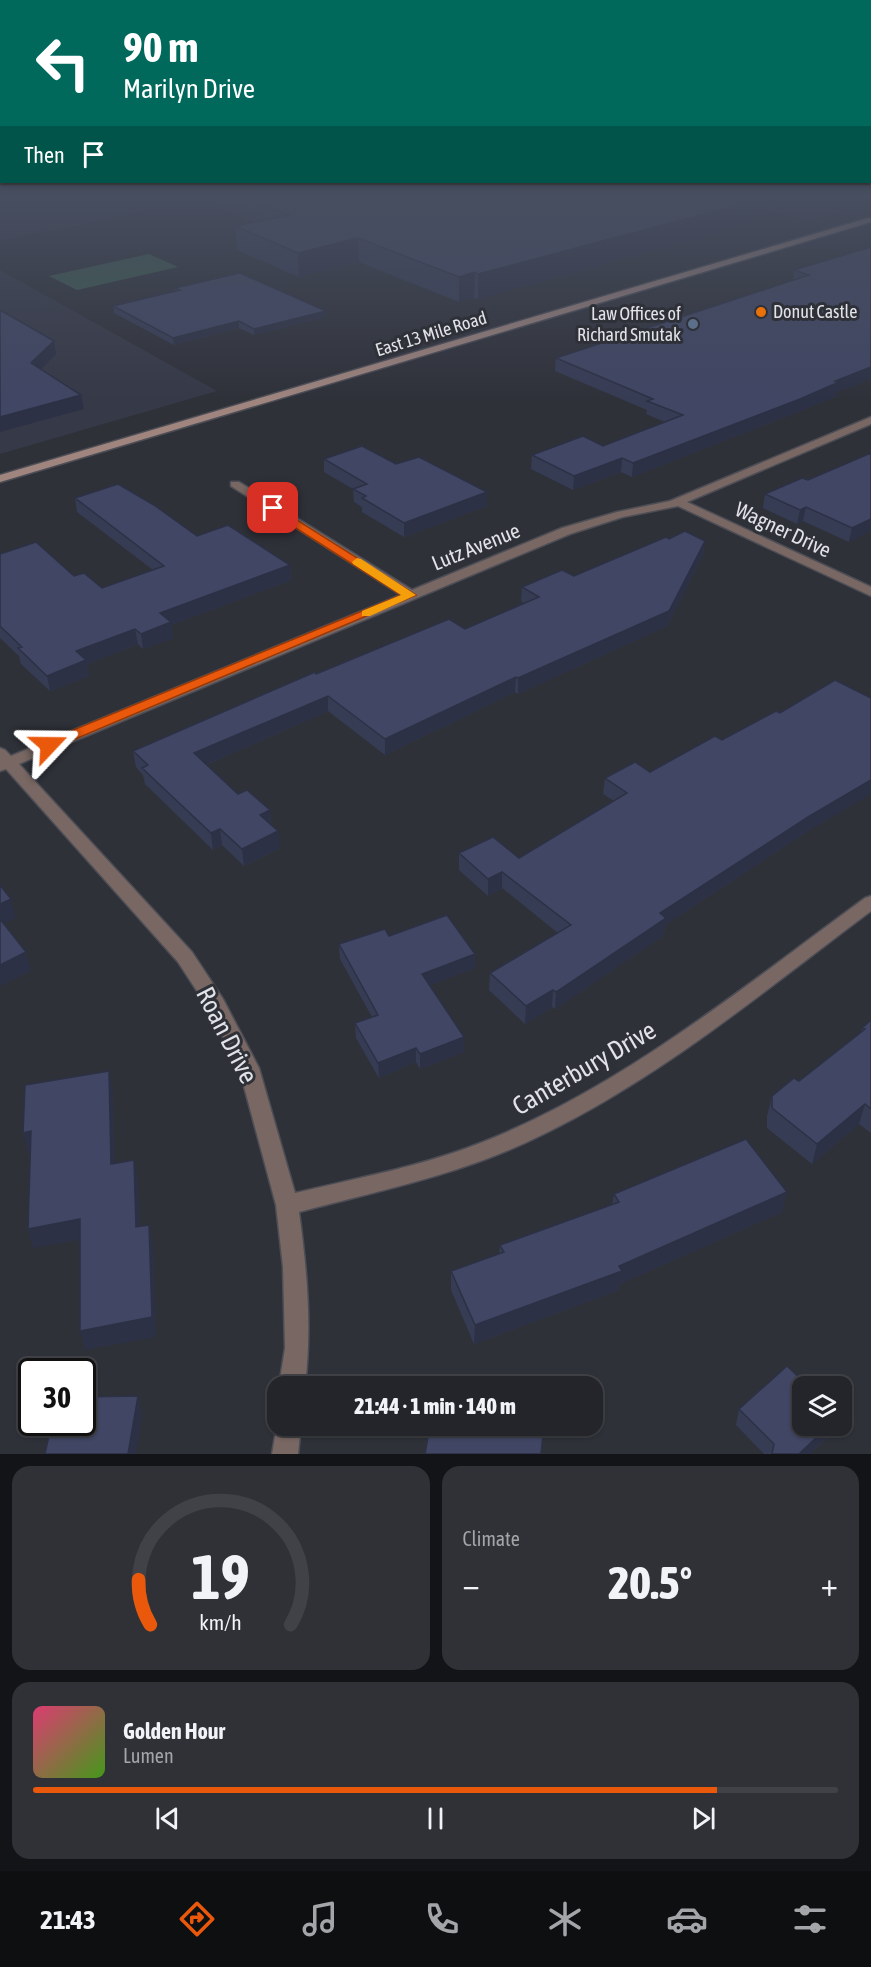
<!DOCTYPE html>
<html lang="en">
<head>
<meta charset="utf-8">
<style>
  :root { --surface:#23252b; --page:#2f3137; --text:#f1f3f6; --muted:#a3a5a9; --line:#404247; --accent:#ea580c }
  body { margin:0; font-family:"Asap Condensed",sans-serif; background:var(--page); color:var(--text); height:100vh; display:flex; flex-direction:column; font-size:22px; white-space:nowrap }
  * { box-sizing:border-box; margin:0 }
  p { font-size:20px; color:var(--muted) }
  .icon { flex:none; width:33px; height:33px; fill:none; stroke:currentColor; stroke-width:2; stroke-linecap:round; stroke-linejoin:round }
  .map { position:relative; height:1454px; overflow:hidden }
  .panel { display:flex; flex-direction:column; gap:12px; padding:12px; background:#131418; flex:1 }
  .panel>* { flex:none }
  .hud { position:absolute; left:0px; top:0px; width:872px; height:183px; box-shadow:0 2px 4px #0004,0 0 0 2px var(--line); background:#00695c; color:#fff; overflow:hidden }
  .fabs { position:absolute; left:792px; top:1376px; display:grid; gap:12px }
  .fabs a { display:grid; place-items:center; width:60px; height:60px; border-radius:12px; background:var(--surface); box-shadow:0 2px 4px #0004,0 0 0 2px var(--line); font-size:30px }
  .speed { position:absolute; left:18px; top:1358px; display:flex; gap:12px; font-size:30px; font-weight:700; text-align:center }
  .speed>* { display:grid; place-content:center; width:78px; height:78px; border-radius:50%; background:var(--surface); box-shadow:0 2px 4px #0004,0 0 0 2px var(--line); line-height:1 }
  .speed .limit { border:3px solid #111; border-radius:9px; background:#fff; color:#111 }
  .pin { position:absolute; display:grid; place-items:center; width:51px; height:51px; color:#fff; margin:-26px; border-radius:12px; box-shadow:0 3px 9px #0006 }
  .me { position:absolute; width:66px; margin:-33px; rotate:67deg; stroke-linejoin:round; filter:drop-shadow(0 0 4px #0008) }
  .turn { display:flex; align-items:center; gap:21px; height:126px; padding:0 24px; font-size:27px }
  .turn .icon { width:78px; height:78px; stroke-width:2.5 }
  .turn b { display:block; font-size:42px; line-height:51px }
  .then { display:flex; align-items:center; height:57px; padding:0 24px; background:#0003; gap:12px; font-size:22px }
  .big { font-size:45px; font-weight:800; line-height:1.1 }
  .panel .card { flex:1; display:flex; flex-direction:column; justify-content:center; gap:9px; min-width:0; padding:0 21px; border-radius:18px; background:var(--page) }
  .panel .dial { align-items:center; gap:0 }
  .dial svg { height:156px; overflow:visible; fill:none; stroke:var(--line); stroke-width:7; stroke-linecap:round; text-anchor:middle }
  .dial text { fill:var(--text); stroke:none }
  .song { display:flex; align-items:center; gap:18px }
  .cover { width:72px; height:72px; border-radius:9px; background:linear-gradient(135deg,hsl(340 70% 55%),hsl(100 70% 35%)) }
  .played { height:6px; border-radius:3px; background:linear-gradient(90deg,var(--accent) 85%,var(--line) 85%) }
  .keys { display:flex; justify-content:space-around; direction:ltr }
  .heat { display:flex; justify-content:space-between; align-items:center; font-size:33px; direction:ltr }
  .panel .tiles { flex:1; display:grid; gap:12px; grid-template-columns:1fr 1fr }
  .card:last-child { grid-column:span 2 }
  .trip { position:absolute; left:267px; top:1376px; width:336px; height:60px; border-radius:18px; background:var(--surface); box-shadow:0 2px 4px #0004,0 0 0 2px var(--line); font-weight:800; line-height:60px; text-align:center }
  .tab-bar { display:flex; height:96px; justify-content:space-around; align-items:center; background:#0e0f11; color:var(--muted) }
  .tab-bar .icon { width:42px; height:42px }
  .tab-bar .on { color:var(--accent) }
  .tab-bar b { font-size:27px; color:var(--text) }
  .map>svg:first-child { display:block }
</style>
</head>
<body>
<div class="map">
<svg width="871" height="1454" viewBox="0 0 871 1454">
  <rect width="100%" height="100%" fill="#2f3139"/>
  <path fill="#363947" d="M0,198H212L0,241Z
    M722,198H871V203L809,221Z
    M0,270L217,391L0,454Z"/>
  <path fill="#3c5c4d" d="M149,254L178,267L77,290L49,276Z"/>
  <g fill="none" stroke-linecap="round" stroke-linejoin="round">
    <defs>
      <path id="street" d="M871,417V424L687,502L871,587V596L678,506L623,517L570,534L19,764L192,952L223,999L259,1068L295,1193C358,1178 423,1166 483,1142C624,1086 743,987 865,898L871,896V911C760,994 652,1085 525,1143C453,1176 375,1192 299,1212C307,1270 312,1327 305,1386H279L285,1348L283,1267L276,1205L239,1068L208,1008L178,962L6,769L0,771V748L5,750L11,756L401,595L231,486V482H239L412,590L562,528L617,512L670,501Z
        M278,1419V1425H301L298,1454H272Z"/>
      <path id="secondary" d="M868,218H871V222L0,482V475Z"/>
    </defs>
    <use href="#street" stroke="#4c4d55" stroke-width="3"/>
    <use href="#secondary" stroke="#4c4d55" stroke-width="3"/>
    <use href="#street" fill="#786763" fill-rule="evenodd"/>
    <use href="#secondary" fill="#9f857e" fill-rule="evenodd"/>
  </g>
  <path fill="#373c55" d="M199,198H792L756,208L754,222L478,299L474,298L459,302L359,262L299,277L237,250L235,226L253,222L200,200Z
    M871,247V379L837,392V396L798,412L632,477L621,472L573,490L531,469L532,455L603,446L665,422L646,414L647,410L555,371L556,358L793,281L794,270Z
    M175,288L326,311V317L254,335L239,328L174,345L114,313L113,306L175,292Z
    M871,453L849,542L803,521L797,524L763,508L765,494L808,480Z
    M324,459L396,464L487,506L404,537L362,512V507L354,502L353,489L324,472Z
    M75,498L197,536L290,565L291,580L171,625L173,638L143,649L138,644L87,664L89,676L50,691L21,664L19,656L0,638V554L74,576L102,588L153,570L77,512Z
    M669,539L705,541L703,555L667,626L518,694L515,692L385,755L328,711L206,765L238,794L270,810L271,825L280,848L244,866L222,845L213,850L145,784L143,775L136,767L133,751L316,674L465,629L524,603L521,601L522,587L574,576Z
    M650,772L805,833L665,925L664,935L555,1009L552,1007L525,1024L489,990L490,973L558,933L502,888L488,896L459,870V853L519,858L614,801L603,794L605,778Z
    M389,936L475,954V968L430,985L464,1037V1052L420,1069L416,1062L379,1078L356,1038L355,1023L372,1017L340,959L339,944Z
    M871,1020V1133L859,1124L812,1164L767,1128V1116L772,1096L799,1081L861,1032L862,1028Z
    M614,1194L782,1212L620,1284L619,1290L474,1344L451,1290V1271L499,1254L500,1245L612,1205Z
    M739,1409L833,1431L810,1454H764L736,1425Z"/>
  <path fill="#2d3145" d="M732,198H792L756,208L754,222L478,299V274Z
    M358,238L359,262L299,277L298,253Z
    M475,272L474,298L459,302V277Z
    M326,311V317L254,335V329Z
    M239,321V328L174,345L173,338Z
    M54,341L56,354L34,377L31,363Z
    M871,367V379L837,392V396L798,412L632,477L633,463Z
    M81,395L84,409L0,432V417Z
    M622,458L621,472L573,490L574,476Z
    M487,492V506L404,537V523Z
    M806,507L803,521L797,524L800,510Z
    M871,519V531L849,542L852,528Z
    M705,541L703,555L667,626L518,694V678Z
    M290,565L291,580L171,625L173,638L143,649L141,634L160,613Z
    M135,629L138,644L87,664L89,676L50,691L47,676L76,651Z
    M516,677L515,692L385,755V739Z
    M328,696V711L196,769L194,753Z
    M871,780V794L805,833L665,925L664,935L555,1009L556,992L660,913L808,817Z
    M270,810L271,827L260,815Z
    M220,829L222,845L213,850L211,833Z
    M278,831L280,848L244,866L242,849Z
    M502,872V888L488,896V879Z
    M11,899L16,918L0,925V904Z
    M26,952L31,971L0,986V965Z
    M475,954V968L422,988V974Z
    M553,990L552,1007L525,1024L526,1006Z
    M464,1037V1052L420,1069V1054Z
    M416,1048V1062L379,1078L378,1063Z
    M109,1071L113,1090L115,1184L111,1164Z
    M865,1104L859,1124L812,1164L817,1144Z
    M31,1131L37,1151L28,1152L23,1133Z
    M134,1160L138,1179L141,1246L136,1227Z
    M787,1192L782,1212L620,1284L619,1290L474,1344L475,1325L619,1266Z
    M80,1219L85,1239L33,1248L28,1229Z
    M149,1225L153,1244L156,1337L85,1350L80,1331Z
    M138,1396L142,1415L136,1454H128Z
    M829,1425H835L833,1431L810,1454H799Z"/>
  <path fill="#404663" stroke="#2d3145" stroke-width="1.5" d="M245,198H750L757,200L478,274L475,272L459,277L358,238L298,253L235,226L289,215Z
    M871,247V367L835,381L839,382L800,399L633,463L622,458L574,476L532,455L583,436L603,446L683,415L647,401L653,399L556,358L809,275L794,270Z
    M240,273L326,311L254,329L239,321L173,338L113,306L180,290L175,288Z
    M0,310L54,341L31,363L81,395L0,417Z
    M362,446L396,464L419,457L487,492L404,523L362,498L366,496L353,489L367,484L324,459Z
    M871,453V519L852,528L806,507L800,510L765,494L802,478L808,480Z
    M118,484L154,505L197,536L228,525L290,565L160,613L171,622L141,634L135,629L76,651L86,660L47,676L18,648L22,647L0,626V554L36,542L74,576L84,573L102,588L164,566L75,498Z
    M685,531L705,541L669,611L518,678L516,677L385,739L328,696L194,753L238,794L247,790L270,810L260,815L278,831L242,849L220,829L211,833L142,768L148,765L133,751L315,672L316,674L449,619L465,629L539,597L522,587L562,570L574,576L666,537L669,539Z
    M835,680L871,698V780L808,817L660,913L666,918L556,992L553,990L526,1006L490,973L571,925L502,872L488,879L459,853L493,837L519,858L627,793L605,778L635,762L650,772L715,736L722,740L776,711L780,713Z
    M0,885L11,899L0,904Z
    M447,915L475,954L422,974L464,1037L420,1054L416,1048L378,1063L355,1023L378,1015L339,944L385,929L389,936Z
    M0,919L26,952L0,965Z
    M871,1020V1109L865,1104L817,1144L772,1108V1096L794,1078L799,1081L865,1029L862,1028Z
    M109,1071L111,1164L134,1160L136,1227L149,1225L152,1317L80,1331V1219L28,1229L31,1131L23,1133L25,1085Z
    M746,1139L787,1192L619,1266L622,1271L475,1325L451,1271L504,1252L500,1245L619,1202L614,1194Z
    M787,1366L808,1386H802V1425H829L799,1454H772L774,1444L739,1409Z
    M138,1396L128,1454H45L52,1422H82V1397Z
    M430,1425H544L541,1454H425Z"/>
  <linearGradient id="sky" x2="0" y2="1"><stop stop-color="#1a1b1f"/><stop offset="0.49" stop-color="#474e5f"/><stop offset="1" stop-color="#474e5f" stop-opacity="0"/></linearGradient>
  <rect width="871" height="401" fill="url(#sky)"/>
  <path fill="#ea580c" stroke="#983908" stroke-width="1.5" d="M273,505L416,595L54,748H44L42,745L44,742L401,595L269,511V506Z"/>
  <path fill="#f59e0b" d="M357,558L361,559L416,595L370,616H362V611L401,595L353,564L352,562Z"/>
  <circle fill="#e8710a" stroke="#2f3139" stroke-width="2" cx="761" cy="312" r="6"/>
  <circle fill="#5c6f8a" stroke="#2f3139" stroke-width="2" cx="693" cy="324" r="6"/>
  <g text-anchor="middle" stroke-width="6" stroke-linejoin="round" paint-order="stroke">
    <g font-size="18" fill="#e2e3e8" stroke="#2f3139" text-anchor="start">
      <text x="773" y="318">Donut Castle</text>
      <text x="681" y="320" text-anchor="end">Law Offices of<tspan x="681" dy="21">Richard Smutak</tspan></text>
    </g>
    <g font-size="18" fill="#e2e3e8" stroke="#2f3139">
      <text transform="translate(431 334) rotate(-17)" y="6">East 13 Mile Road</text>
    </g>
    <g font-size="21" fill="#e2e3e8" stroke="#2f3139">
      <text transform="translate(783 530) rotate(25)" y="7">Wagner Drive</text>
      <text transform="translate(476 547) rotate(-22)" y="7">Lutz Avenue</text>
    </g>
    <g font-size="26" fill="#e2e3e8" stroke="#2f3139">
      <text transform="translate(227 1035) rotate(63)" y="9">Roan Drive</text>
      <text transform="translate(584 1068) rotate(-30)" y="9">Canterbury Drive</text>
    </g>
  </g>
</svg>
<div class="fabs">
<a><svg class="icon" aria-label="layers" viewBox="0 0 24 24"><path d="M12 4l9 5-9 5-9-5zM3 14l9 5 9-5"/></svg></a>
</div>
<div class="speed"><div class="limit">30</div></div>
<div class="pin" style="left:273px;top:508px;background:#d93025"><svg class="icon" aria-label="arrive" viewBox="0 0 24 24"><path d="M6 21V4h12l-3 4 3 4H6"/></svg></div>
<svg class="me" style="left:49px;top:745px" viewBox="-20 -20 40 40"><path d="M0-17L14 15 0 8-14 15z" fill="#ea580c" stroke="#fff" stroke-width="4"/></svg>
<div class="trip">21:44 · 1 min · 140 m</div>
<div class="hud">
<div class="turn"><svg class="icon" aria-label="left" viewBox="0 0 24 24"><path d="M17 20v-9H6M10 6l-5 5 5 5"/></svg><div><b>90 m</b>Marilyn Drive</div></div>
<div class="then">Then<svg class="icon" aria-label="arrive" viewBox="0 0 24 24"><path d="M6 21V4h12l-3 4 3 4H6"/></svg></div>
</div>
</div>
<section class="panel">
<div class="tiles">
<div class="card dial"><svg viewBox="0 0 100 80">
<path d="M14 69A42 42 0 1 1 86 69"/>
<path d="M14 69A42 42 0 0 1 8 46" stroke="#ea580c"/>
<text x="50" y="56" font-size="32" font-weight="700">19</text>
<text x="50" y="72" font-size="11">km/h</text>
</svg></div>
<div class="card"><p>Climate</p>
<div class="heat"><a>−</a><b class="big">20.5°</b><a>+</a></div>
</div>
<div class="card">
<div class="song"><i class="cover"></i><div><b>Golden Hour</b><p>Lumen</p></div></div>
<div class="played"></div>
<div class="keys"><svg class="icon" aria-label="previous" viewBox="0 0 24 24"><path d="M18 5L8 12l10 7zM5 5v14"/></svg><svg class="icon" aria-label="pause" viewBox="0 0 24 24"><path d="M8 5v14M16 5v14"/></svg><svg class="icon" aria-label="next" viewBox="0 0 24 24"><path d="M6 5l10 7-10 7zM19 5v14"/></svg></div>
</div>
</div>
</section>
<nav class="tab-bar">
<b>21:43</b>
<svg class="icon on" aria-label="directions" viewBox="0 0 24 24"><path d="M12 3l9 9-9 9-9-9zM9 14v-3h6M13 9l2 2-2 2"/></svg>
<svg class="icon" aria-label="music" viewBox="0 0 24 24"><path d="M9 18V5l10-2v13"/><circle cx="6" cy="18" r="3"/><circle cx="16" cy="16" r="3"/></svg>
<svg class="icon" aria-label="phone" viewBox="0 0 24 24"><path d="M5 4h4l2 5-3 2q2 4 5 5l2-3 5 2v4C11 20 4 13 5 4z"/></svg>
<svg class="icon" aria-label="climate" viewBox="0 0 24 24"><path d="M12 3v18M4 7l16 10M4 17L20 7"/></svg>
<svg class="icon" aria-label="car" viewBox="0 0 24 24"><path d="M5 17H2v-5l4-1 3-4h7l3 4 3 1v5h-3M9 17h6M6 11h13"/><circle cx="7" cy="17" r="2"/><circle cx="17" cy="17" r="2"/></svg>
<svg class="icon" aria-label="filters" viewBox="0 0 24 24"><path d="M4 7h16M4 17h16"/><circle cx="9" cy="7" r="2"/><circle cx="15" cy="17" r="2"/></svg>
</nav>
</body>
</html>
